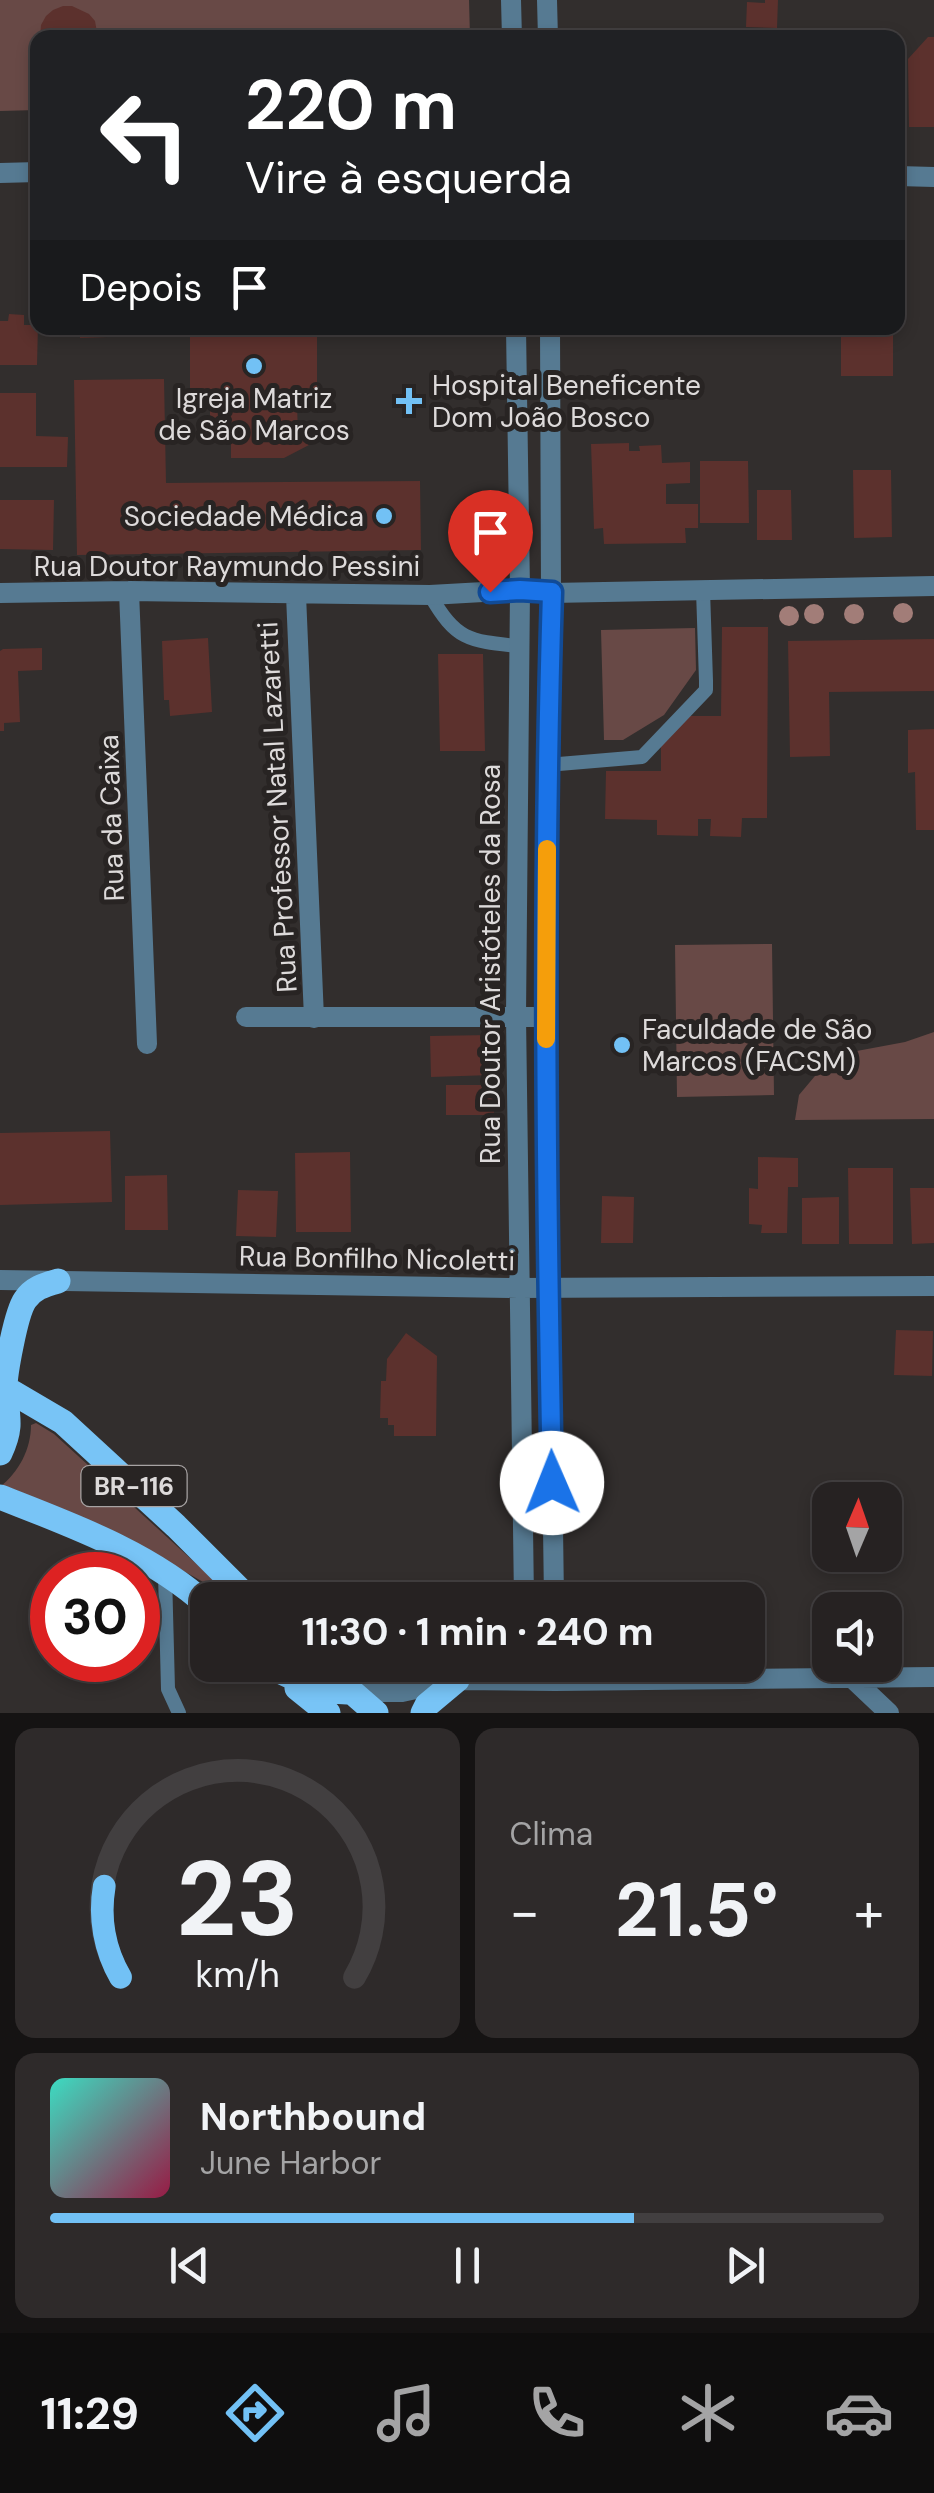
<!DOCTYPE html>
<html lang="pt">
<head>
<meta charset="utf-8">
<style>
  :root { --surface:#262222; --page:#2e2a2a; --text:#f1f3f6; --muted:#a4a4a5; --line:#423f40; --accent:#72c1f5 }
  body { margin:0; font-family:"DM Sans",sans-serif; background:var(--page); color:var(--text); height:100vh; display:flex; flex-direction:column; font-size:38px; white-space:nowrap }
  * { box-sizing:border-box; margin:0 }
  p { font-size:32px; color:var(--muted) }
  .icon { flex:none; width:55px; height:55px; fill:none; stroke:currentColor; stroke-width:2; stroke-linecap:round; stroke-linejoin:round }
  .map { position:relative; height:1713px; overflow:hidden }
  .drawer { display:flex; flex-direction:column; gap:15px; padding:15px; background:#151313; flex:1 }
  .drawer>* { flex:none }
  .guide { position:absolute; left:30px; top:30px; width:875px; height:305px; border-radius:20px; box-shadow:0 5px 15px #0003,0 0 0 2px var(--line); background:#202124; color:#fff; overflow:hidden }
  .needle { width:65px; rotate:2deg }
  .tools { position:absolute; left:812px; top:1482px; display:grid; gap:20px }
  .tools a { display:grid; place-items:center; width:90px; height:90px; border-radius:20px; background:var(--surface); box-shadow:0 5px 15px #0003,0 0 0 2px var(--line); font-size:50px }
  .speed { position:absolute; left:30px; top:1552px; display:flex; gap:20px; font-size:50px; font-weight:700; text-align:center }
  .speed>* { display:grid; place-content:center; width:130px; height:130px; border-radius:50%; background:var(--surface); box-shadow:0 5px 15px #0003,0 0 0 2px var(--line); line-height:1 }
  .speed .limit { border:15px solid #d22; background:#fff; color:#111 }
  .pin { position:absolute; display:grid; place-items:center; width:85px; height:85px; color:#fff; margin:-102px -42px; border-radius:50% 50% 50% 0; rotate:-45deg; box-shadow:0 0 10px #0007 }
  .pin .icon { rotate:45deg }
  .me { position:absolute; width:110px; margin:-55px; rotate:359deg; stroke-linejoin:round; filter:drop-shadow(0 0 8px #0008) }
  .turn { display:flex; align-items:center; gap:35px; height:210px; padding:0 50px; font-size:45px }
  .turn .icon { width:130px; height:130px; stroke-width:2.5 }
  .turn b { display:block; font-size:70px; line-height:85px }
  .then { display:flex; align-items:center; height:95px; padding:0 50px; background:#0003; gap:20px; font-size:38px }
  .big { font-size:75px; font-weight:700; line-height:1.1 }
  .drawer .tile { flex:1; display:flex; flex-direction:column; justify-content:center; gap:15px; min-width:0; padding:0 35px; border-radius:20px; background:var(--page) }
  .drawer .dial { align-items:center; gap:0 }
  .dial svg { height:260px; overflow:visible; fill:none; stroke:var(--line); stroke-width:7; stroke-linecap:round; text-anchor:middle }
  .dial text { fill:var(--text); stroke:none }
  .song { display:flex; align-items:center; gap:30px }
  .cover { width:120px; height:120px; border-radius:15px; background:linear-gradient(135deg,hsl(170 70% 55%),hsl(340 70% 35%)) }
  .played { height:10px; border-radius:5px; background:linear-gradient(90deg,var(--accent) 70%,var(--line) 70%) }
  .keys { display:flex; justify-content:space-around; direction:ltr }
  .heat { display:flex; justify-content:space-between; align-items:center; font-size:55px; direction:ltr }
  .drawer .tiles { flex:1; display:grid; gap:15px; grid-template-columns:1fr 1fr }
  .tile:last-child { grid-column:span 2 }
  .trip { position:absolute; left:190px; top:1582px; width:575px; height:100px; border-radius:20px; background:var(--surface); box-shadow:0 5px 15px #0003,0 0 0 2px var(--line); font-weight:700; line-height:100px; text-align:center }
  .menu { display:flex; height:160px; justify-content:space-around; align-items:center; background:#0f0e0e; color:var(--muted) }
  .menu .icon { width:70px; height:70px }
  .menu .current { color:var(--accent) }
  .menu b { font-size:45px; color:var(--text) }
  .map>svg:first-child { display:block }
</style>
</head>
<body>
<div class="map">
<svg width="934" height="1713" viewBox="0 0 934 1713">
  <rect width="100%" height="100%" fill="#322e2d"/>
  <path fill="#684946" d="M0,0H469L470,37L38,38L37,110L0,111Z
    M695,628L696,670L664,715L623,740H604L601,630Z
    M772,944L774,1095L677,1097L675,945Z
    M934,1032V1119L795,1120L799,1095L820,1070L836,1059L846,1053L905,1042Z
    M36,1423L54,1434L236,1600H226L212,1587L157,1556L0,1487C19,1472 31,1449 31,1425Z"/>
  <path fill="#5c312d" d="M765,0H778L777,28L746,27L747,2L765,3Z
    M63,6H72L89,14L95,21L98,38H40L41,25L46,16L53,10Z
    M928,37H934V127H909L908,59Z
    M9,314L24,315V325H38L37,365H0V321H8Z
    M80,328H134V336L80,338Z
    M190,328H317V406L297,405L298,434L309,445L284,458H231V442L210,421V405H190Z
    M841,328H893V376H841Z
    M164,379L166,483L420,481L421,550L77,555L74,380Z
    M0,393H36V436L68,437L67,467H0Z
    M629,443V451H640L639,446L661,445L662,463L690,462V483L666,484V504H698V528H685L686,543L604,544L603,528L594,529L591,444Z
    M700,461H748L749,523H700Z
    M853,470H891L892,537L854,538Z
    M757,490H791L792,540H757Z
    M0,500H54L53,550L0,549Z
    M722,627H768L767,818H742L741,837L710,836L711,819H698V836L657,835V820L605,819L606,771H661V742L688,716H721Z
    M208,638L212,712L170,716L169,700H164L162,641Z
    M934,639V691L829,692L830,756L790,757L788,641Z
    M42,648V670L18,671L20,722L4,723V731H0V651L3,649Z
    M438,654H483L485,751H440Z
    M934,729V830H916L915,772L908,773V730Z
    M491,1035L492,1075L431,1077L430,1036Z
    M446,1085H494V1115H446Z
    M110,1131L112,1202L0,1205V1133Z
    M350,1152L351,1232H296L295,1153Z
    M758,1157L798,1158V1187H788L787,1233H761L762,1225L749,1224V1188L758,1189Z
    M848,1168H893V1244H849Z
    M167,1175L168,1230H125V1176Z
    M910,1188H934V1243L912,1244Z
    M238,1190L278,1191L276,1237L236,1236Z
    M602,1196L634,1197L633,1243H601Z
    M839,1197V1244H802V1198Z
    M896,1330L933,1331L932,1376L894,1375Z
    M406,1333L437,1356L436,1436H394V1425H388V1418H380L381,1381H386L387,1359Z"/>
  <g fill="none" stroke-linecap="round" stroke-linejoin="round">
    <path stroke="#567a92" stroke-width="14" d="M430,595C456,640 468,641 518,646
      M547,765L642,757L706,690V681L703,590
      M165,1574L168,1689L179,1713"/>
    <path stroke="#567a92" stroke-width="20" d="M511,0L512,38
      M547,0L548,38
      M0,173L38,172
      M898,176L934,177
      M516,328L520,590L516,1016L524,1600
      M550,328L551,593L547,765L546,1017L554,1600
      M129,591L147,1044
      M0,593L129,591L430,595L520,590L551,593L934,586
      M296,595L314,1018
      M246,1017H546
      M0,1280L518,1288L934,1286
      M404,1665L450,1678
      M852,1678L889,1713
      M350,1692H402L457,1680L555,1681L934,1677"/>
    <path stroke="#78c4f6" stroke-width="25" d="M0,1385L63,1422L176,1526L250,1600
      M0,1453C12,1428 8,1418 5,1392C4,1376 16,1313 25,1300C33,1288 44,1285 58,1281
      M0,1497C71,1525 150,1553 208,1606
      M321,1665L376,1713
      M275,1669C300,1681 322,1693 350,1692
      M297,1688L328,1713
      M423,1713L427,1705L457,1680"/>
  </g>
  <g fill="#a27d78">
    <circle cx="903" cy="613" r="10"/>
    <circle cx="814" cy="614" r="10"/>
    <circle cx="854" cy="614" r="10"/>
    <circle cx="789" cy="616" r="10"/>
  </g>
  <g fill="none" stroke-linecap="round" stroke-linejoin="round">
    <defs>
      <path id="route" d="M490,592L520,590L552,592C543,889 546,1186 552,1483"/>
    </defs>
    <use href="#route" stroke="#114b97" stroke-width="25"/>
    <use href="#route" stroke="#1a73e8" stroke-width="18"/>
    <path stroke="#f59e0b" stroke-width="18" d="M546,1039L547,849"/>
  </g>
  <g fill="#72c1f5" stroke="#282423" stroke-width="4">
    <circle cx="254" cy="366" r="10"/>
    <path d="M404 386h10v10h10v10h-10v10h-10v-10h-10v-10h10z"/>
    <circle cx="384" cy="516" r="10"/>
    <circle cx="622" cy="1045" r="10"/>
  </g>
  <g text-anchor="middle" stroke-width="10" stroke-linejoin="round" paint-order="stroke">
    <rect fill="#282423" stroke="#a7a3a3" stroke-width="2.5" x="81.5" y="1466" width="105" height="40" rx="8"/>
    <g font-size="25" font-weight="bold" fill="#dddada">
      <text x="134" y="1495">BR-116</text>
    </g>
    <g font-size="28" fill="#dddada" stroke="#282423" text-anchor="start">
      <text x="432" y="395">Hospital Beneficente<tspan x="432" dy="32">Dom João Bosco</tspan></text>
      <text x="254" y="408" text-anchor="middle">Igreja Matriz<tspan x="254" dy="32">de São Marcos</tspan></text>
      <text x="364" y="526" text-anchor="end">Sociedade Médica</text>
      <text x="642" y="1039">Faculdade de São<tspan x="642" dy="32">Marcos (FACSM)</tspan></text>
    </g>
    <g font-size="28" fill="#dddada" stroke="#282423">
      <text x="227" y="576">Rua Doutor Raymundo Pessini</text>
      <text transform="translate(277 807) rotate(-93)" y="10">Rua Professor Natal Lazaretti</text>
      <text transform="translate(111 818) rotate(-92)" y="10">Rua da Caixa</text>
      <text transform="translate(490 964) rotate(-90)" y="10">Rua Doutor Aristóteles da Rosa</text>
      <text transform="translate(377 1258) rotate(1)" y="10">Rua Bonfilho Nicoletti</text>
    </g>
  </g>
</svg>
<div class="tools">
<a><svg class="needle" viewBox="-14 -14 28 28"><path d="M0-13l5 13h-10z" fill="#e53935"/><path d="M0 13l5-13h-10z" fill="#a4a4a5"/></svg></a>
<a><svg class="icon" aria-label="sound" viewBox="0 0 24 24"><path d="M4 9h4l5-4v14l-5-4H4zM17 9q2 3 0 6"/></svg></a>
</div>
<div class="speed"><div class="limit">30</div></div>
<div class="pin" style="left:490px;top:592px;background:#d93025"><svg class="icon" aria-label="arrive" viewBox="0 0 24 24"><path d="M6 21V4h12l-3 4 3 4H6"/></svg></div>
<svg class="me" style="left:552px;top:1483px" viewBox="-20 -20 40 40"><circle r="19" fill="#fff"/><path d="M0-13L10 11 0 6-10 11z" fill="#1a73e8"/></svg>
<div class="trip">11:30 · 1 min · 240 m</div>
<div class="guide">
<div class="turn"><svg class="icon" aria-label="left" viewBox="0 0 24 24"><path d="M17 20v-9H6M10 6l-5 5 5 5"/></svg><div><b>220 m</b>Vire à esquerda</div></div>
<div class="then">Depois<svg class="icon" aria-label="arrive" viewBox="0 0 24 24"><path d="M6 21V4h12l-3 4 3 4H6"/></svg></div>
</div>
</div>
<section class="drawer">
<div class="tiles">
<div class="tile dial"><svg viewBox="0 0 100 80">
<path d="M14 69A42 42 0 1 1 86 69"/>
<path d="M14 69A42 42 0 0 1 9 41" stroke="#72c1f5"/>
<text x="50" y="56" font-size="32" font-weight="700">23</text>
<text x="50" y="72" font-size="11">km/h</text>
</svg></div>
<div class="tile"><p>Clima</p>
<div class="heat"><a>−</a><b class="big">21.5°</b><a>+</a></div>
</div>
<div class="tile">
<div class="song"><i class="cover"></i><div><b>Northbound</b><p>June Harbor</p></div></div>
<div class="played"></div>
<div class="keys"><svg class="icon" aria-label="previous" viewBox="0 0 24 24"><path d="M18 5L8 12l10 7zM5 5v14"/></svg><svg class="icon" aria-label="pause" viewBox="0 0 24 24"><path d="M8 5v14M16 5v14"/></svg><svg class="icon" aria-label="next" viewBox="0 0 24 24"><path d="M6 5l10 7-10 7zM19 5v14"/></svg></div>
</div>
</div>
</section>
<nav class="menu">
<b>11:29</b>
<svg class="icon current" aria-label="directions" viewBox="0 0 24 24"><path d="M12 3l9 9-9 9-9-9zM9 14v-3h6M13 9l2 2-2 2"/></svg>
<svg class="icon" aria-label="music" viewBox="0 0 24 24"><path d="M9 18V5l10-2v13"/><circle cx="6" cy="18" r="3"/><circle cx="16" cy="16" r="3"/></svg>
<svg class="icon" aria-label="phone" viewBox="0 0 24 24"><path d="M5 4h4l2 5-3 2q2 4 5 5l2-3 5 2v4C11 20 4 13 5 4z"/></svg>
<svg class="icon" aria-label="climate" viewBox="0 0 24 24"><path d="M12 3v18M4 7l16 10M4 17L20 7"/></svg>
<svg class="icon" aria-label="car" viewBox="0 0 24 24"><path d="M5 17H2v-5l4-1 3-4h7l3 4 3 1v5h-3M9 17h6M6 11h13"/><circle cx="7" cy="17" r="2"/><circle cx="17" cy="17" r="2"/></svg>
</nav>
</body>
</html>
